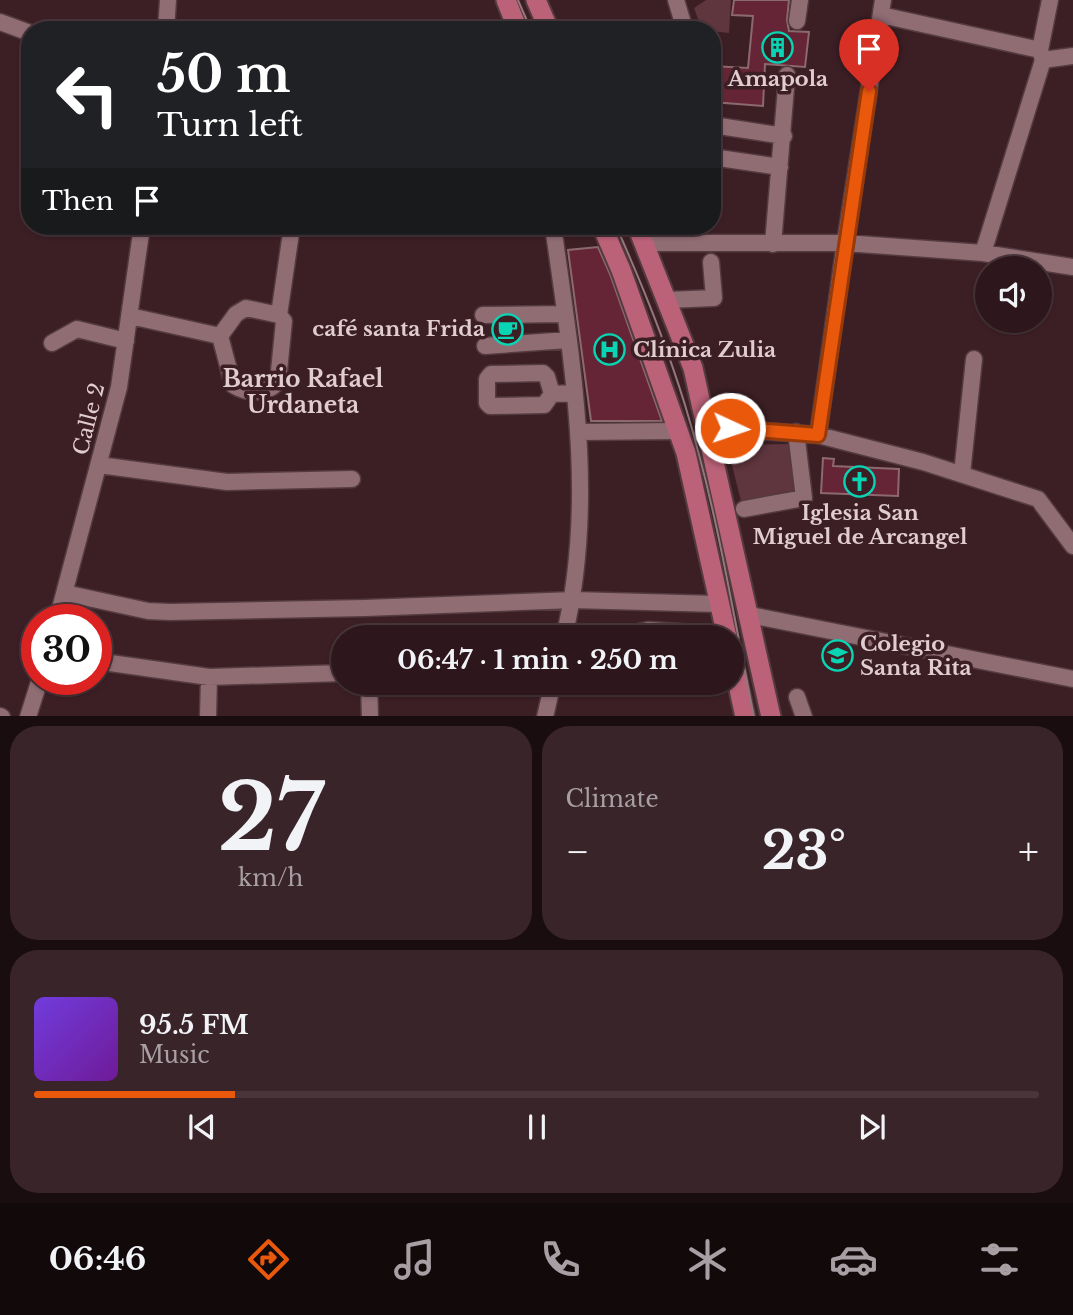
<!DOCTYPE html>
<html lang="en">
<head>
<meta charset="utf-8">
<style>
  :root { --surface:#2d171c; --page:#392429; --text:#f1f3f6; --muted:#a79fa3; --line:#48363b; --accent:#ea580c }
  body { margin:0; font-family:"Libre Baskerville",serif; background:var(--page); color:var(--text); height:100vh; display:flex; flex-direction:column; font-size:26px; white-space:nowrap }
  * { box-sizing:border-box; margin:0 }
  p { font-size:23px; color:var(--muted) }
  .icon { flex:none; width:38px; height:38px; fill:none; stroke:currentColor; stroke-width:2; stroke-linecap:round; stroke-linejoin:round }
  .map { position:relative; height:716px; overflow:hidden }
  .drawer { display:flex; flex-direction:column; gap:10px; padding:10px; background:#190d0f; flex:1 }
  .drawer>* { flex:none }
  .guide { position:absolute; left:21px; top:21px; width:700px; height:214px; border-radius:28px; box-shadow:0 2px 5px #0004,0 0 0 2px var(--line); background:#202124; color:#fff; overflow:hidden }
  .tools { position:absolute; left:975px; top:256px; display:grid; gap:14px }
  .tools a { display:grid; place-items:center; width:77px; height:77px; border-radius:50%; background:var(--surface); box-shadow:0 2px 5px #0004,0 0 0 2px var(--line); font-size:35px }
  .speed { position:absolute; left:21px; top:604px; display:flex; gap:14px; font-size:35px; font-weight:700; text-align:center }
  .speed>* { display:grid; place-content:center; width:91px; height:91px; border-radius:50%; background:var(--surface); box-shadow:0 2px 5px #0004,0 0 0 2px var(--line); line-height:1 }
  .speed .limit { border:10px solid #d22; background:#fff; color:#111 }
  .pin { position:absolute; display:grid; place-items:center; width:60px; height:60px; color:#fff; margin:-72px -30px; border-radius:50% 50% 50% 0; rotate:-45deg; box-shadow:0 0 7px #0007 }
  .pin .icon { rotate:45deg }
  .me { position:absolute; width:77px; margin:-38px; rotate:93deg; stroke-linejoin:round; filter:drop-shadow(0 0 5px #0008) }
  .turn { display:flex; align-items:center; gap:24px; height:147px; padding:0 21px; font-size:32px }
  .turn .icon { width:91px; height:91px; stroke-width:2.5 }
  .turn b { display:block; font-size:49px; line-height:60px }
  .then { display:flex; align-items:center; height:66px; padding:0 21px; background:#0003; gap:14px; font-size:26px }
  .big { font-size:52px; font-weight:700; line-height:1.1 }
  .drawer .tile { flex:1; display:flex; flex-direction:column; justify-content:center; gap:10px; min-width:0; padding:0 24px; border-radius:28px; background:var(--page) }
  .drawer .dial { align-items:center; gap:0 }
  .dial b { font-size:91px; line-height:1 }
  .song { display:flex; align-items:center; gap:21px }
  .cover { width:84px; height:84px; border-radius:10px; background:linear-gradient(135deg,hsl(260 70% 55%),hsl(280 70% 35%)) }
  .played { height:7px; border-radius:4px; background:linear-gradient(90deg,var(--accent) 20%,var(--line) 20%) }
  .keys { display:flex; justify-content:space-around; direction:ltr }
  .heat { display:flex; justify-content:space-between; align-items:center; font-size:38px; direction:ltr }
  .drawer .tiles { flex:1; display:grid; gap:10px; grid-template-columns:1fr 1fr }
  .tile:last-child { grid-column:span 2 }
  .trip { position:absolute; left:331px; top:625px; width:413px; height:70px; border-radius:35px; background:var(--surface); box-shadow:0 2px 5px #0004,0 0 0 2px var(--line); font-weight:700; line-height:70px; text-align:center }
  .tab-bar { display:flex; height:112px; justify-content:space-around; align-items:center; background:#12090b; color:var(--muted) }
  .tab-bar .icon { width:49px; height:49px }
  .tab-bar .selected { color:var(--accent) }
  .tab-bar b { font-size:32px; color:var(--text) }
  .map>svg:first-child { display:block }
</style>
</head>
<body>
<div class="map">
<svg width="1073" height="717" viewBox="0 0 1073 717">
  <rect width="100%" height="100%" fill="#3c1f25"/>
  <path fill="#5f353e" d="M706,0H731L729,33L702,30L694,8Z
    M788,444L797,490L741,501L727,445Z"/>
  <path fill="#662536" stroke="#8c696f" stroke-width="2" d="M734,0H789L787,20L789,31L809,32L805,67L765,64L763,106L712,102V66L748,68L753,16L732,15Z
    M598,247L610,274L662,421H591L568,250Z
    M823,458L834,459L833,466L899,469L898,496L821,493Z"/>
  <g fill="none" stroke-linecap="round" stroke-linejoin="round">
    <defs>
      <path id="minor" d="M676,0L685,30
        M881,15L1040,50
        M797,21L800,0
        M0,22L30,33
        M166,30L168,0
        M1043,60L1073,56
        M719,126L784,136
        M712,157L780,167
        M553,226C572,362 597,500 564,637
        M645,243H845L983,253L1073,267
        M773,244L787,75
        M983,253L1043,60L1040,50L1050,0
        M667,300L714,298L711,262
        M246,308L279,315L284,321L278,381C268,395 247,394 233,385L220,336L236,314Z
        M279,315L292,226
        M483,315L565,314
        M130,316L220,336
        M52,343L77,329L126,341
        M485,346L568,340
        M552,394L544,405L490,406L487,403V379L491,374L543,373L547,377L552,394L575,393
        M707,427L818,435L923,462L1038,499L1073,546
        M579,432L678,431
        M818,435L845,243L883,0
        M99,465L227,482L352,479
        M962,474L974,359
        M744,509L804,498L796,432
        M65,593L148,611L170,612L365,608L573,600L718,604
        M750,615L1073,679
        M57,620L119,387L142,226
        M632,637L639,632L648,630L726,635
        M96,661L209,677L343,673
        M369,682L370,717
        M797,697L804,717
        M0,716L2,717
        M28,717L40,679
        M208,717L209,677
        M545,717L553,682"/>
      <path id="major" d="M506,0L518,30
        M536,0L549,30
        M602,226L621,270L686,453L727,637
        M637,226L693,368L771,717
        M732,657L745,717"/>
    </defs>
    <use href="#minor" stroke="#543b40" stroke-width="19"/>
    <use href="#major" stroke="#543b40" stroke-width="23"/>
    <use href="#minor" stroke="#906c73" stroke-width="16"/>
    <use href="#major" stroke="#bb6278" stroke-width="19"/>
    <path stroke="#91797d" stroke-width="2" d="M518,0L531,30
      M616,226C642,284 666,343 685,405C716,506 733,613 754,717"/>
  </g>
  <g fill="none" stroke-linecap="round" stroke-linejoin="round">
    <defs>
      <path id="route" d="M730,428L818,435L869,91"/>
    </defs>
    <use href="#route" stroke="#983908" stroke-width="18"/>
    <use href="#route" stroke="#ea580c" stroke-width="12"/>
  </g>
  <defs>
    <symbol id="building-ring" viewBox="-11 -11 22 22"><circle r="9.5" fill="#3c1f25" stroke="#09d5b5" stroke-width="1.5"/><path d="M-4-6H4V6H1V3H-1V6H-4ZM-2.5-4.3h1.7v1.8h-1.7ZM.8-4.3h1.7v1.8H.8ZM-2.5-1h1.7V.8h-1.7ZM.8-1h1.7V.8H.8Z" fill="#09d5b5"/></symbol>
    <symbol id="cafe-ring" viewBox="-11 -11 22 22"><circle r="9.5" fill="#3c1f25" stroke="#09d5b5" stroke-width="1.5"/><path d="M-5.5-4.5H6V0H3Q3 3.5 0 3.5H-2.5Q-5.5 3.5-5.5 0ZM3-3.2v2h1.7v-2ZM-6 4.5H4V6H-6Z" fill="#09d5b5"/></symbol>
    <symbol id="hospital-ring" viewBox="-11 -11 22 22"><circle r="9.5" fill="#3c1f25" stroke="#09d5b5" stroke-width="1.5"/><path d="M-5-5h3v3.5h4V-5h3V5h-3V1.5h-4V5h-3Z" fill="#09d5b5"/></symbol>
    <symbol id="church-ring" viewBox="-11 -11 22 22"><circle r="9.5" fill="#3c1f25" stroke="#09d5b5" stroke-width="1.5"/><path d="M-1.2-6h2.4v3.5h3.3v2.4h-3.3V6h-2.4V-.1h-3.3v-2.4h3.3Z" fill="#09d5b5"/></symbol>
    <symbol id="school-ring" viewBox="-11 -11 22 22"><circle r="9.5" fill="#3c1f25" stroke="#09d5b5" stroke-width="1.5"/><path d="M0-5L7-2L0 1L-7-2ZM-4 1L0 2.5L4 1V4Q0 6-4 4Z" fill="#09d5b5"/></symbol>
  </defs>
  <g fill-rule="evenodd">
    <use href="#building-ring" x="760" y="30" width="35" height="35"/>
    <use href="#cafe-ring" x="490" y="312" width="35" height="35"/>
    <use href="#hospital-ring" x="592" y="332" width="35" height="35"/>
    <use href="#church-ring" x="842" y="464" width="35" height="35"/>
    <use href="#school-ring" x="820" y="638" width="35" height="35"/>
  </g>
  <g text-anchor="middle" stroke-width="7" stroke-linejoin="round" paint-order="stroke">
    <g font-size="21" font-weight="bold" fill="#e1cdd0" stroke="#3c1f25">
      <text x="778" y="86">Amapola</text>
      <text x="485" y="336" text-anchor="end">café santa Frida</text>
      <text x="633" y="357" text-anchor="start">Clínica Zulia</text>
      <text x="860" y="520">Iglesia San<tspan x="860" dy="24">Miguel de Arcangel</tspan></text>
      <text x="860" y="651" text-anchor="start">Colegio<tspan x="860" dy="24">Santa Rita</tspan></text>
    </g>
    <g font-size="21" fill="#e1cdd0" stroke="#3c1f25">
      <text transform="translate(89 419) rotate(-76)" y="7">Calle 2</text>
    </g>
    <g font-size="23" font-weight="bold" fill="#e1cdd0" stroke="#3c1f25">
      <text x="303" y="387">Barrio Rafael<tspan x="303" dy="26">Urdaneta</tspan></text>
    </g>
  </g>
</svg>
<div class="tools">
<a><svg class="icon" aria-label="sound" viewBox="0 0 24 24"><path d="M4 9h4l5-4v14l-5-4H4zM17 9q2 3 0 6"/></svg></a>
</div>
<div class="speed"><div class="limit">30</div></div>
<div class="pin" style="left:869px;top:91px;background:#d93025"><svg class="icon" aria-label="arrive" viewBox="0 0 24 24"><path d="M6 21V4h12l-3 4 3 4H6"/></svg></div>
<svg class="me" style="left:730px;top:428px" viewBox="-20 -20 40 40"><circle r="17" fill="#ea580c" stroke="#fff" stroke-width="3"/><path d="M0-11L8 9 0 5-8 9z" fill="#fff"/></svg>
<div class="trip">06:47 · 1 min · 250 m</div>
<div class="guide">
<div class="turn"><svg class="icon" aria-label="left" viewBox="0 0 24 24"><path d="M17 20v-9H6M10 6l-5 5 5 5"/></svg><div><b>50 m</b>Turn left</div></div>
<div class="then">Then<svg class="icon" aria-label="arrive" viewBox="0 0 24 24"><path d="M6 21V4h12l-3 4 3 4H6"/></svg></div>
</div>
</div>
<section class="drawer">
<div class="tiles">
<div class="tile dial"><b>27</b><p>km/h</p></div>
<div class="tile"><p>Climate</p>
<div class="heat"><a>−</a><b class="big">23°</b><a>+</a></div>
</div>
<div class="tile">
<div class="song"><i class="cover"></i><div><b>95.5 FM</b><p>Music</p></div></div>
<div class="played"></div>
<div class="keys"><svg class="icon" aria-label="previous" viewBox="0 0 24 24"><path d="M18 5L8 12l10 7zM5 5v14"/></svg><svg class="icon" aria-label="pause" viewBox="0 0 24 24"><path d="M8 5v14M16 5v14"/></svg><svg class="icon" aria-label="next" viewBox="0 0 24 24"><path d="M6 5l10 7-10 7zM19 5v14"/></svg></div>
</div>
</div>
</section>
<nav class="tab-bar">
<b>06:46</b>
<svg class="icon selected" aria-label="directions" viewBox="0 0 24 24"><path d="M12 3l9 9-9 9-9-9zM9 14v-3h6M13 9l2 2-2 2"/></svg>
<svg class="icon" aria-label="music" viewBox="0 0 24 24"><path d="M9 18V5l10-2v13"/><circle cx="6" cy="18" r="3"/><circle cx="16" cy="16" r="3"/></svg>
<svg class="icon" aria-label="phone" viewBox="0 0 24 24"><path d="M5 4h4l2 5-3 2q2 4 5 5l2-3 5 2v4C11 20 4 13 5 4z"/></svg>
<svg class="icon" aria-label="climate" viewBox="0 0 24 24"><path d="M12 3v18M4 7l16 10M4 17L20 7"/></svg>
<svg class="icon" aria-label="car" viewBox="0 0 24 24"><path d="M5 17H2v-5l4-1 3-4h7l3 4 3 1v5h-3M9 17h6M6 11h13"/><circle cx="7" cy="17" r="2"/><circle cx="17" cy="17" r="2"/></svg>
<svg class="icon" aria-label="filters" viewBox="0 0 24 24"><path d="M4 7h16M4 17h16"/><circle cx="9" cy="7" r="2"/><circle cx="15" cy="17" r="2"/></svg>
</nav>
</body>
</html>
